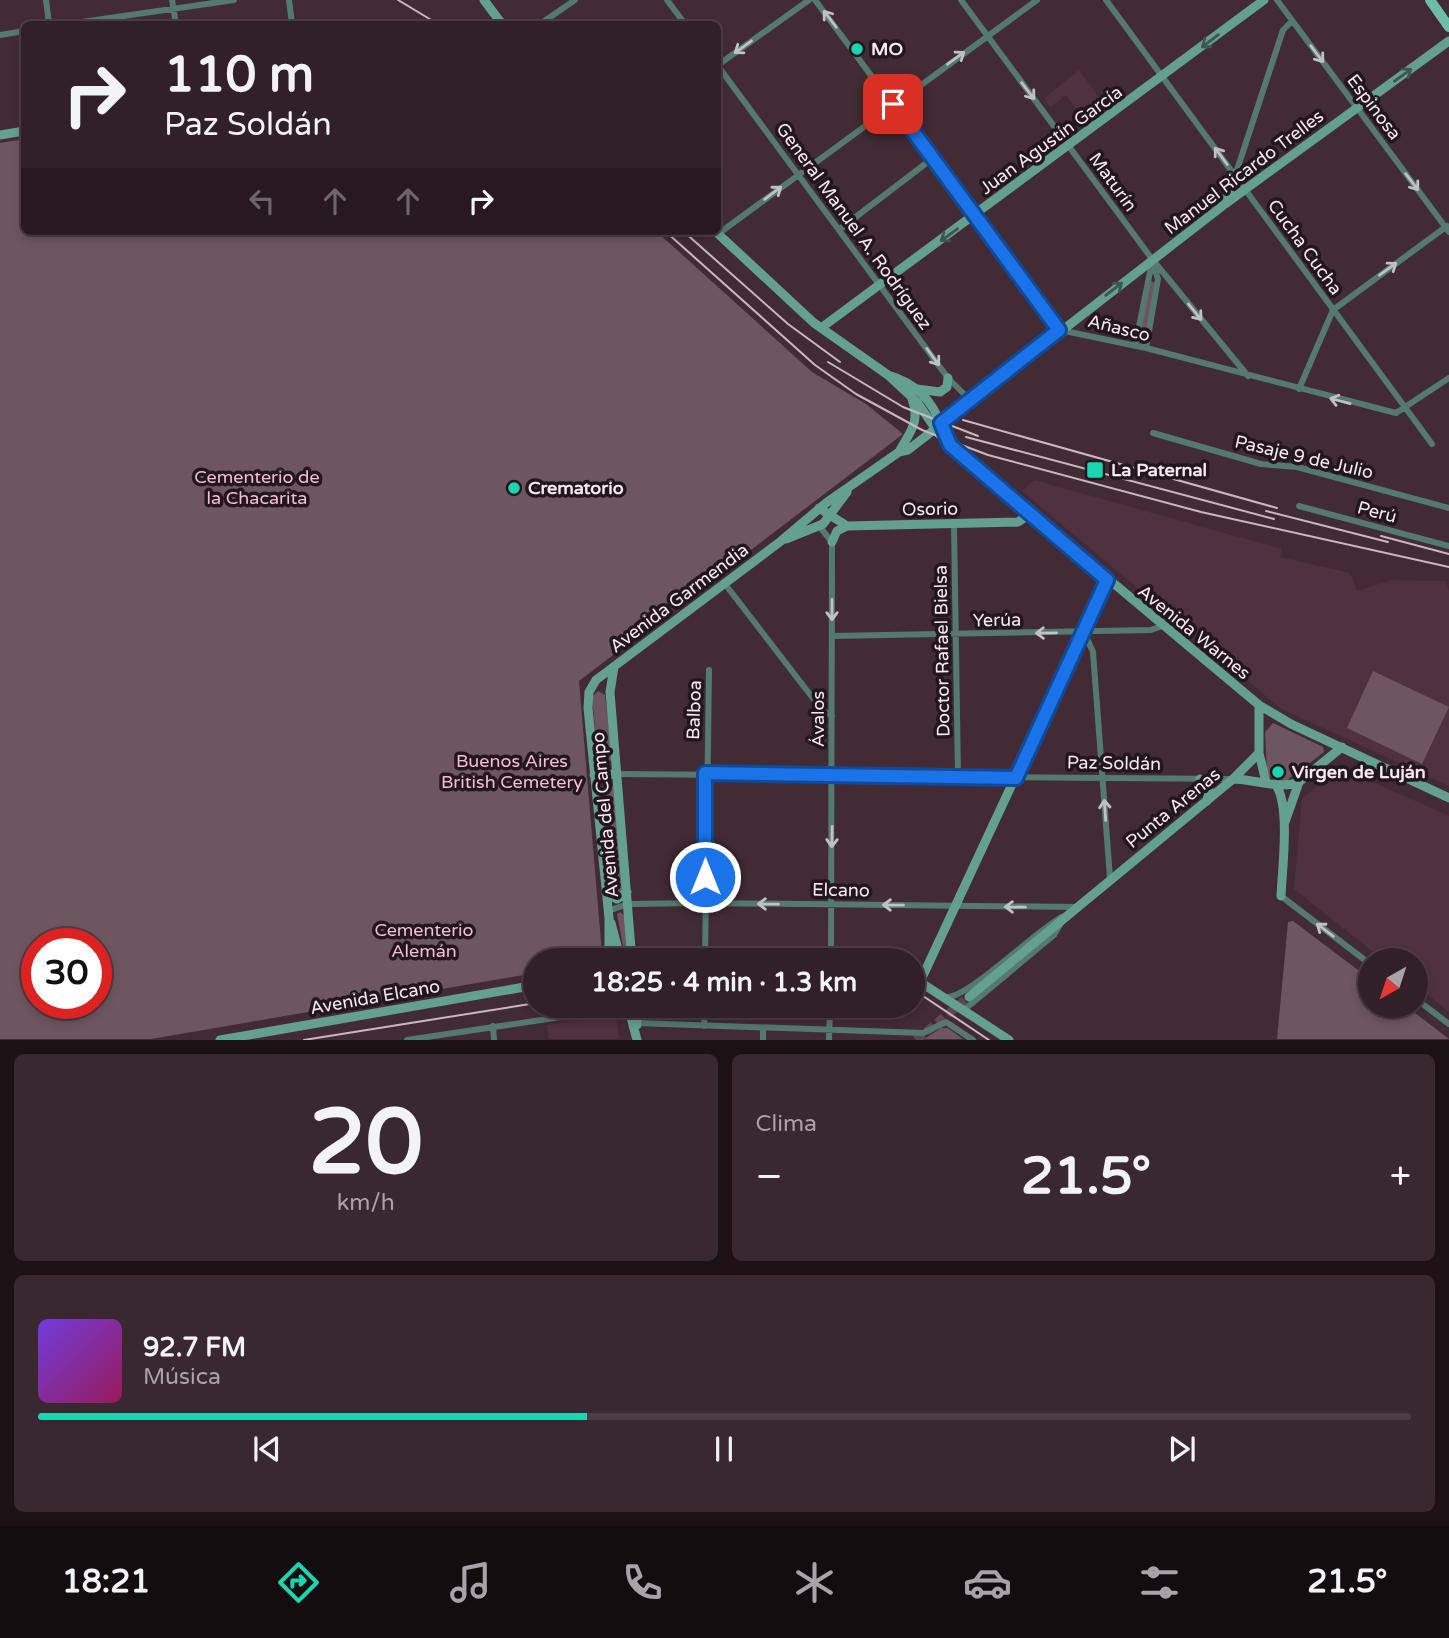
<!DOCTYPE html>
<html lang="es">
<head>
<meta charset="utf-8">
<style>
  :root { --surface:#322028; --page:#3a2830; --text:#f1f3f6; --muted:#a8a3a8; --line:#4d3e45; --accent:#1ad5b2 }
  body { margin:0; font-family:"Varela Round",sans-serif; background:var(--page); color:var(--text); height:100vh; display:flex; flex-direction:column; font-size:26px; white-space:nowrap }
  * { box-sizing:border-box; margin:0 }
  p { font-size:23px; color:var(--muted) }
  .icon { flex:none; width:38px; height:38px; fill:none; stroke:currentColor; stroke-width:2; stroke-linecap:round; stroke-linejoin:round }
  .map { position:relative; height:1040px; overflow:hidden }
  .side { display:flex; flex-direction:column; gap:14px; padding:14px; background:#1c1216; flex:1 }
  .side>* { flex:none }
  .banner { position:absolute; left:21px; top:21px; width:700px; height:214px; border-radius:10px; box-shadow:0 4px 10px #0003,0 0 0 2px var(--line); background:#322028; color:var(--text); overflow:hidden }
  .needle { width:46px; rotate:219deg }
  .fabs { position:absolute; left:1358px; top:948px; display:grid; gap:14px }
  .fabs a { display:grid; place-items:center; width:70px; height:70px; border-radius:50%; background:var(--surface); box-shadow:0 4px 10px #0003,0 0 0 2px var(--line); font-size:35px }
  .speed { position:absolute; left:21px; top:928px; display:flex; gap:14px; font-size:35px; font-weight:700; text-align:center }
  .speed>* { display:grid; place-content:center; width:91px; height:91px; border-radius:50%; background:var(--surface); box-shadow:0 4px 10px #0003,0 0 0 2px var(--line); line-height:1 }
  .speed .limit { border:10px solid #d22; background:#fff; color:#111 }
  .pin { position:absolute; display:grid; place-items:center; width:60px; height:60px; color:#fff; margin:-30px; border-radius:14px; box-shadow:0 4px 10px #0006 }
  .me { position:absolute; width:77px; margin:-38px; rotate:0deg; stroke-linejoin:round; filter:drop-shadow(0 0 5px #0008) }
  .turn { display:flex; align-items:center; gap:24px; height:147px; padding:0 28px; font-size:32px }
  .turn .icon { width:91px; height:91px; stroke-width:2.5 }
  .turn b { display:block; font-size:49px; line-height:60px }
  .lanes { display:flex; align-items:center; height:66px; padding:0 28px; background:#0003; justify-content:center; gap:35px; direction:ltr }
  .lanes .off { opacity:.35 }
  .big { font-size:52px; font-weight:800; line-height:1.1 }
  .side .widget { flex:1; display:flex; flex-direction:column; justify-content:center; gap:10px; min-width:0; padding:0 24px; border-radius:10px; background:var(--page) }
  .side .dial { align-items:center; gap:0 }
  .dial b { font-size:91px; line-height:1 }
  .song { display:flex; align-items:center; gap:21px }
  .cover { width:84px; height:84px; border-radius:10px; background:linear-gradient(135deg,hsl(260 70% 55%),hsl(330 70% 35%)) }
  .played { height:7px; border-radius:4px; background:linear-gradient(90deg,var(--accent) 40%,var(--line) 40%) }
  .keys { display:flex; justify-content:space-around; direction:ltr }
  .heat { display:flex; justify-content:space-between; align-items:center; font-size:38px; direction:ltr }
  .side .tiles { flex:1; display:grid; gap:14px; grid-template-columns:1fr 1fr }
  .widget:last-child { grid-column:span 2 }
  .trip { position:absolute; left:523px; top:948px; width:402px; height:70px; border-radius:35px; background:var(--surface); box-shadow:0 4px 10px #0003,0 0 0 2px var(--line); font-weight:800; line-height:70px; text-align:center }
  .tab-bar { display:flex; height:112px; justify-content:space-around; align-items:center; background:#140d10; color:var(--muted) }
  .tab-bar .icon { width:49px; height:49px }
  .tab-bar .on { color:var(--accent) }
  .tab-bar b { font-size:32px; color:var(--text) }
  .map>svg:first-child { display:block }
</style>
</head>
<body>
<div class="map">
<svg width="1449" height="1040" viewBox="0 0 1449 1040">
  <rect width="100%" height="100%" fill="#432b36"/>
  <path fill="#50313f" d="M1079,70L1107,108L1087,123L1066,95L1050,107L1044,98Z
    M1034,480L1282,549L1280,557L1350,573L1357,591L1392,580L1446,581L1449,591V786L1280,708L1022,491Z
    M1340,767L1449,816V1012L1416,985V961H1385L1294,889L1302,799Z
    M616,1015L619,1039H549L547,1025Z"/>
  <path fill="#6e5660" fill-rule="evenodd" d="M24,139V231H656L812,372L866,404L903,434L579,681L602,954L597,961H536L535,973L151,1039H0V143ZM37,943H96V1003H37Z
    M1151,281L1155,283L1146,348L1135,346Z
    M1373,671L1449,707L1422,764L1347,728Z
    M598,691L605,695L612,759L606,765L598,760L592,697Z
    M1273,723L1323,747L1324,752L1286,781H1276L1267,774L1265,732Z
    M608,783L614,787L623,890L617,895L609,891L600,789Z
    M620,912L625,916L628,943L624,952L617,914Z
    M1293,921L1370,979V1006H1406L1449,1039H1277L1288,922Z
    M941,1028H948L963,1039H924Z"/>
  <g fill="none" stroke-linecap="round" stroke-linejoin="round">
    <path stroke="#5e4752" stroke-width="9" stroke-dasharray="9 4.5" stroke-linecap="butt" d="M916,1040L969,997"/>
    <path stroke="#54796e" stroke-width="6" d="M46,0L49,24
      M172,0L176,24
      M289,0L292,24
      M667,0L685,24
      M815,0L1060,330L1146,348L1396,413L1449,378
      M961,0L1152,259L1248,376
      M1106,0L1432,444
      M1277,0L1449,232
      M68,24L234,0
      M540,24L575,0
      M0,35L24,31
      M718,65L809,0
      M718,66L948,378L970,400
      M1235,176L1283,30L1292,21
      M840,229L933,158
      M718,234L1037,0
      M1135,346L1152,262
      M1146,348L1158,279L1153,264
      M1299,389L1333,310L1447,226
      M1153,433L1261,464L1297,467L1449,508
      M1299,506L1449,546
      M954,525L958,776
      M819,526L832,542L831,959
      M725,584L822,710L832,716
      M1084,632L1093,652L1110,878
      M832,636L1151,630L1162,626
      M617,774L1233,779
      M1281,896L1370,964
      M608,911L628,904L705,903L1075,907
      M705,961L709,670
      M947,997C970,997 1035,931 1062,917
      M1416,999L1449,1024
      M964,1010L1054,935L1061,923
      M637,1023L923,1033L946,1022L973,1040
      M493,1026L494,1040
      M704,1026L705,1006
      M407,1040L628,1007
      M763,1040V1028
      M829,1040L830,1006"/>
    <path stroke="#63a08f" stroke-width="9" d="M484,0L502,24
      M0,135L24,131
      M1225,203L1235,176
      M715,231L814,323L888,375L917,402L939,434L977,469L1259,705L1291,724L1449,798
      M821,328L1264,0
      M888,375C916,383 932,400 942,427
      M917,389L940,392L947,387L948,378
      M899,452C909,433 921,422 912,399
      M819,508L847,526L1018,522L1030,514
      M786,539L823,524L847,492
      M832,542L837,531L847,526
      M614,667L610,692L632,961
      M1259,705V753L1266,782
      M594,775L617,774
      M1200,779L1209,789L1207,801
      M1233,779C1255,779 1279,790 1299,782
      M1275,784C1291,803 1282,871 1281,896
      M1285,822L1299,782L1342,747
      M606,893L617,899L627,892
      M611,923L621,961
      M606,961L609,952V918L588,708L589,692L596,680L781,541L826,503L899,452L908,450L1225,204L1449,41
      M969,997L1233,779L1259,753
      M628,1006L637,1040
      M636,1006L637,1025
      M220,1040L536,985
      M1009,1040L920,982L1107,580"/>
    <path stroke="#6dbea9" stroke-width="10" d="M1430,0L1449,27"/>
    <path stroke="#cab7bf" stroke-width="2" d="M398,0L438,24
      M665,231L815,365L856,394L922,430L988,455L1201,512L1449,567
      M683,231L788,324L840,362
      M828,362L903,407L978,436
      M963,420L1277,508
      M966,437L1274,519
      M1266,511L1388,542
      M1381,536L1449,554
      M914,990L989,1040
      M304,1040L536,1003"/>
  </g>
  <defs><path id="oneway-shaft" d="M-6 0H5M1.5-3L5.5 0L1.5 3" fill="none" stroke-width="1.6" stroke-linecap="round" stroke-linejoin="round" transform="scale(1.75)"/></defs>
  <g stroke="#bfc1c2">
    <use href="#oneway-shaft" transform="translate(830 19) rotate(-127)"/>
    <use href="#oneway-shaft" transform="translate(743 47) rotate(144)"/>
    <use href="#oneway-shaft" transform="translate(1317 54) rotate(53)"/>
    <use href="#oneway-shaft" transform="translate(956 58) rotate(-36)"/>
    <use href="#oneway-shaft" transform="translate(1028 91) rotate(53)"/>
    <use href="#oneway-shaft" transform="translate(1221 156) rotate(-126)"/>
    <use href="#oneway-shaft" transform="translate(1412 182) rotate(53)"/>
    <use href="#oneway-shaft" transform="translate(773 193) rotate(-37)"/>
    <use href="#oneway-shaft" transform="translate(1388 269) rotate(-36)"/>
    <use href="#oneway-shaft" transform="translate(1195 312) rotate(51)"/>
    <use href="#oneway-shaft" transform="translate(933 357) rotate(54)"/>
    <use href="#oneway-shaft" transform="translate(1340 401) rotate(-165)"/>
    <use href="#oneway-shaft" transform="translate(832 610) rotate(90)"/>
    <use href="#oneway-shaft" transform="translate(1046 633) rotate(179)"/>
    <use href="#oneway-shaft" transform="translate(1105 810) rotate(-94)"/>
    <use href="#oneway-shaft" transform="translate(832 837) rotate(91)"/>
    <use href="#oneway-shaft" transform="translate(768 904) rotate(-179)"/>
    <use href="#oneway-shaft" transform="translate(893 905) rotate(-179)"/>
    <use href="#oneway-shaft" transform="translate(1015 907) rotate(-179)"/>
    <use href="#oneway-shaft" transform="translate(1325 930) rotate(-143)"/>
  </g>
  <g stroke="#3f5550">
    <use href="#oneway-shaft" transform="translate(1210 41) rotate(143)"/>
    <use href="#oneway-shaft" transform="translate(1403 75) rotate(-36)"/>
    <use href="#oneway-shaft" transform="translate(949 235) rotate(144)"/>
    <use href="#oneway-shaft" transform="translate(1114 289) rotate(-37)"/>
  </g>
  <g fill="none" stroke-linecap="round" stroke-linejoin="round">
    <defs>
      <path id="route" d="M705,877V773L1016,778L1107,580L950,445L941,423L1059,330L893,104"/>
    </defs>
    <use href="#route" stroke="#114b97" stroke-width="18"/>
    <use href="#route" stroke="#1a73e8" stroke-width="12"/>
  </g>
  <g fill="#1ad5b2" stroke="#22171c" stroke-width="2.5">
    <circle cx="857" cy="49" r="7"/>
    <rect x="1086" y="461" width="18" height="18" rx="3.5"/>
    <circle cx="514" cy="488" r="7"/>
    <circle cx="1278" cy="772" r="7"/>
  </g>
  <g text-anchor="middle" stroke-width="7" stroke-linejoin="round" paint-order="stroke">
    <g font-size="18" font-weight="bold" fill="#f9e8ef" stroke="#22171c" text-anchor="start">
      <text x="871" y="55">MO</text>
      <text x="1111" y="476">La Paternal</text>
      <text x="528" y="494">Crematorio</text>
      <text x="1292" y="778">Virgen de Luján</text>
    </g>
    <g font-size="18" fill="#f9e8ef" stroke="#22171c">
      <text transform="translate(1374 107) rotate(53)" y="6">Espinosa</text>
      <text transform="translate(1051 140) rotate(-36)" y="6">Juan Agustín García</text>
      <text transform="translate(1244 172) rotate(-37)" y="6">Manuel Ricardo Trelles</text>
      <text transform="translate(1113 182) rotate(54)" y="6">Maturín</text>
      <text transform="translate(854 226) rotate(54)" y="6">General Manuel A. Rodríguez</text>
      <text transform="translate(1305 247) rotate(54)" y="6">Cucha Cucha</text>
      <text transform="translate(1119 328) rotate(14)" y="6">Añasco</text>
      <text transform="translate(1304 457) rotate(13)" y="6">Pasaje 9 de Julio</text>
      <text transform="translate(930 509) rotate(-1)" y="6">Osorio</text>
      <text transform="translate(1377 512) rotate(15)" y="6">Perú</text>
      <text transform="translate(679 598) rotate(-37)" y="6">Avenida Garmendia</text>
      <text transform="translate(997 620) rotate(-1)" y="6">Yerúa</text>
      <text transform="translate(1194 632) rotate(39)" y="6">Avenida Warnes</text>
      <text transform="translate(942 651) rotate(-91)" y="6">Doctor Rafael Bielsa</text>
      <text transform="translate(694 710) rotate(-88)" y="6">Balboa</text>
      <text transform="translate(818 719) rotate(-90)" y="6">Ávalos</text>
      <text transform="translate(1114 763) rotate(1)" y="6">Paz Soldán</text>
      <text transform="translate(1173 808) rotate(-39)" y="6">Punta Arenas</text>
      <text transform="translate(605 815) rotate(-95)" y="6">Avenida del Campo</text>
      <text transform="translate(841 890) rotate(1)" y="6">Elcano</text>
      <text transform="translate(375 997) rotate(-10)" y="6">Avenida Elcano</text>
    </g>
    <g font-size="18" fill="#f6bdd6" stroke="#22171c">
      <text x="257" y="483">Cementerio de<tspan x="257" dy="21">la Chacarita</tspan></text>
      <text x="512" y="767">Buenos Aires<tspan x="512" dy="21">British Cemetery</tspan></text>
      <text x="424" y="936">Cementerio<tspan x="424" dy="21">Alemán</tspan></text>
    </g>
  </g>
</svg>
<div class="fabs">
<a><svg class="needle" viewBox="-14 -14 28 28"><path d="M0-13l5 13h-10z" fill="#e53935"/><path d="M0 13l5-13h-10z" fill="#a8a3a8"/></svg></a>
</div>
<div class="speed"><div class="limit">30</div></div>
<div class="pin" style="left:893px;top:104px;background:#d93025"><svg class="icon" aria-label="arrive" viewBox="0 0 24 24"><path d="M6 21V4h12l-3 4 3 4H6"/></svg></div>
<svg class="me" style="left:705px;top:877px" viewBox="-20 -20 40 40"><circle r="17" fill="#1a73e8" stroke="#fff" stroke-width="3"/><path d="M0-11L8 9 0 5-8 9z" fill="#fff"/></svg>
<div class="trip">18:25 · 4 min · 1.3 km</div>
<div class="banner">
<div class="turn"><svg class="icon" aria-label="right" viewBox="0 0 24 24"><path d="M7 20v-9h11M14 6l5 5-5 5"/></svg><div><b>110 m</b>Paz Soldán</div></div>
<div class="lanes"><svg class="icon off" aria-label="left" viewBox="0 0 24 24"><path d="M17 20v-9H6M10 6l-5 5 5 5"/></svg><svg class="icon off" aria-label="ahead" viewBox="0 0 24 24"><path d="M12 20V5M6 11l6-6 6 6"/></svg><svg class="icon off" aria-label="ahead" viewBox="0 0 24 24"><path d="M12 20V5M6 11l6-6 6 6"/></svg><svg class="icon" aria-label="right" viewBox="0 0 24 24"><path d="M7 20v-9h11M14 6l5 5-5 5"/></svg></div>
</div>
</div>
<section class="side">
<div class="tiles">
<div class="widget dial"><b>20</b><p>km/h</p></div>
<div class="widget"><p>Clima</p>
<div class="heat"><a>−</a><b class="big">21.5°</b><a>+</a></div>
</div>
<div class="widget">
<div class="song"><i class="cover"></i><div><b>92.7 FM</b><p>Música</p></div></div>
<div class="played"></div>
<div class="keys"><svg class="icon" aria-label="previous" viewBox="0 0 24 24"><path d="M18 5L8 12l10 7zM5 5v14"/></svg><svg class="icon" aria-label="pause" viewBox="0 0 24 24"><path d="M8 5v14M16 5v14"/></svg><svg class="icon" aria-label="next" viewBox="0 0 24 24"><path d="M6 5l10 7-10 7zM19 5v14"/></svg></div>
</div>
</div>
</section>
<nav class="tab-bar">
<b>18:21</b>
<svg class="icon on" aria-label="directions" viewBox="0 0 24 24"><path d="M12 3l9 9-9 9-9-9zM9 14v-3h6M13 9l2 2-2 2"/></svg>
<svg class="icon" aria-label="music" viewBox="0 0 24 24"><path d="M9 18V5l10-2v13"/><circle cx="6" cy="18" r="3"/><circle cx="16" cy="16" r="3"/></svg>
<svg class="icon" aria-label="phone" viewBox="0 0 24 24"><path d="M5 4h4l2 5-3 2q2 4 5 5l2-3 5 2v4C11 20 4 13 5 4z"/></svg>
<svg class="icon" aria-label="climate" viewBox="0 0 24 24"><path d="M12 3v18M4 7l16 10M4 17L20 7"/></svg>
<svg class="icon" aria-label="car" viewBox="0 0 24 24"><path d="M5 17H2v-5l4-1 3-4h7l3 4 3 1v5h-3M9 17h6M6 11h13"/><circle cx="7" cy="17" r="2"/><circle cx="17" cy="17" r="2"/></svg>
<svg class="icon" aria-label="filters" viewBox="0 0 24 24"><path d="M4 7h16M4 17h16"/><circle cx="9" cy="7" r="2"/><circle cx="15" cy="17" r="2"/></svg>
<b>21.5°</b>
</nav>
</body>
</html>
